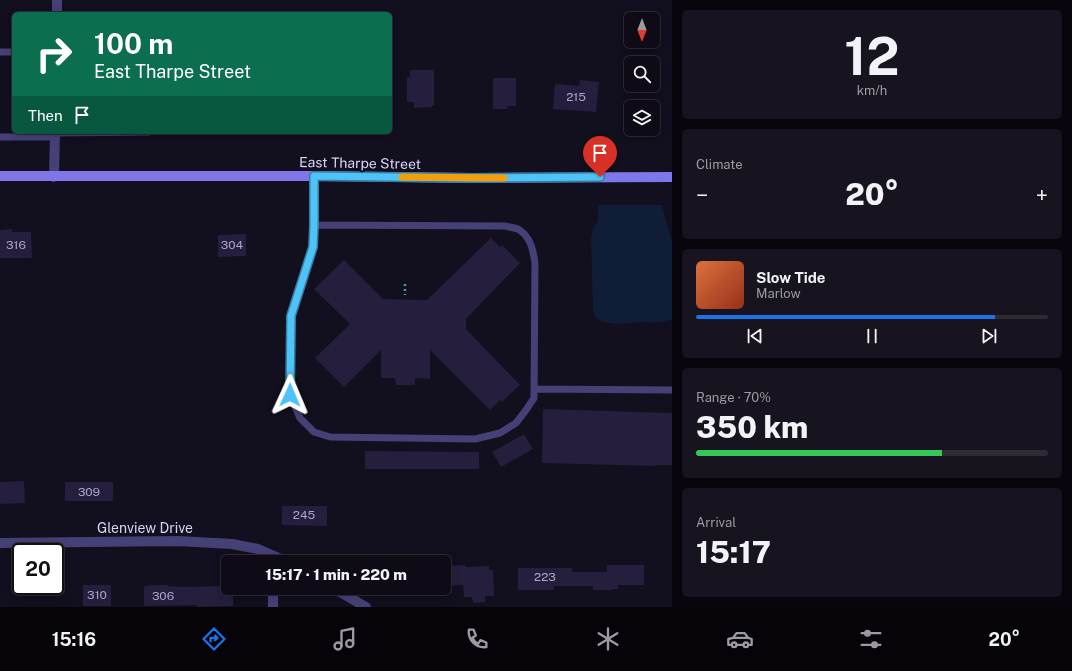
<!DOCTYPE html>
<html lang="en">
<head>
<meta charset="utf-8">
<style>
  :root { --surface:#0e0b16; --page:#17141f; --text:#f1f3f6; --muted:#9b9ba1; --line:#2e2b35; --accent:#1a73e8 }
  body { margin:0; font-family:"Public Sans",sans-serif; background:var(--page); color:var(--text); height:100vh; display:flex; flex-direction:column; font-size:15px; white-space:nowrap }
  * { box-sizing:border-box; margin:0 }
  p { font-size:13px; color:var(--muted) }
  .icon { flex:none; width:22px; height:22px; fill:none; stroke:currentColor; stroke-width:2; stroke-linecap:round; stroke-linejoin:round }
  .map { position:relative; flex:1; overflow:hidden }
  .sheet { display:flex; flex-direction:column; gap:10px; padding:10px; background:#08060c; width:400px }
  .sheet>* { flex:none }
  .banner { position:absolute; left:12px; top:12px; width:380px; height:122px; border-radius:6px; box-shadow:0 2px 10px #0003,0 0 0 1px var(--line); background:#0b6e4f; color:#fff; overflow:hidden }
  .needle { width:26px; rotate:180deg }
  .controls { position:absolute; left:624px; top:12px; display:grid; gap:8px }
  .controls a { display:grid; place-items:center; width:36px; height:36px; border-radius:6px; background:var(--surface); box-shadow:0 2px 10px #0003,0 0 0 1px var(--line); font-size:20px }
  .speed { position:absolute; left:12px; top:543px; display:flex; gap:8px; font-size:20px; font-weight:700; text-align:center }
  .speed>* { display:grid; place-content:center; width:52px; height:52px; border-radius:50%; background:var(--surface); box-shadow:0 2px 10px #0003,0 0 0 1px var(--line); line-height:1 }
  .speed .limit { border:2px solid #111; border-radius:6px; background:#fff; color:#111 }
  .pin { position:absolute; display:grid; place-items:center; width:34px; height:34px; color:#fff; margin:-41px -17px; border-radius:50% 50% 50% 0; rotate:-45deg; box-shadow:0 0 4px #0007 }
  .pin .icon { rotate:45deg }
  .me { position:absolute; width:44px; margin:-22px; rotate:1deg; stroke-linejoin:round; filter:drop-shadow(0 0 3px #0008) }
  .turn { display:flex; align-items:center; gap:14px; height:84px; padding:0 16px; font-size:18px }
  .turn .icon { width:52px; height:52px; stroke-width:2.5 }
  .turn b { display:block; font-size:28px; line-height:34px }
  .then { display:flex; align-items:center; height:38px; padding:0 16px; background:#0003; gap:8px; font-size:15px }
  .big { font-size:30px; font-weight:800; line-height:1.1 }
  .sheet .widget { flex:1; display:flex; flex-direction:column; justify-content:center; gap:6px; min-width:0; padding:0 14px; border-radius:6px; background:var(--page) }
  .sheet .dial { align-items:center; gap:0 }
  .dial b { font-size:52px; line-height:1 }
  .song { display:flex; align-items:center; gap:12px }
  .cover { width:48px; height:48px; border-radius:6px; background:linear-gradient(135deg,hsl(20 70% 55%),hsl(10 70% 35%)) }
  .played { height:4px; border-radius:2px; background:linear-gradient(90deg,var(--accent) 85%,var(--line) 85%) }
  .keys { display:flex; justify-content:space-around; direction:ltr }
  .heat { display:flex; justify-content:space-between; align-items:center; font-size:22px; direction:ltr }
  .charge { height:6px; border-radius:3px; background:linear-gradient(90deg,#34c759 70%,var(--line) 0) }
  .trip { position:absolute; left:221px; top:555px; width:230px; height:40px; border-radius:6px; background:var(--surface); box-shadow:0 2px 10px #0003,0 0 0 1px var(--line); font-weight:800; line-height:40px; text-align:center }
  .dock { display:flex; height:64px; justify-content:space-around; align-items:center; background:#060409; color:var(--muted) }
  .dock .icon { width:28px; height:28px }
  .dock .current { color:var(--accent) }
  .dock b { font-size:18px; color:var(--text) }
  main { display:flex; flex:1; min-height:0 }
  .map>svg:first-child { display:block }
</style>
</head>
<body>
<main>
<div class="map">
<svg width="672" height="607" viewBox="0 0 672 607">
  <rect width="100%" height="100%" fill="#120f1e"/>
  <path fill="#101d37" d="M598,205H662L672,242V320L651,323L645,322L616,324L603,322L595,317L593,309L591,237L593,228L598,221Z"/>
  <path fill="#251e3d" d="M410,70H434V105H432V107L414,108V102H407V77H410Z
    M493,78H516V106H507V109H493Z
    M580,80L599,82L596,112L553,109L555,84L579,86Z
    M12,229V232H31L32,258H0V230Z
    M246,234V256L218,257V235Z
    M491,238L500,247L502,245L520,263L466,319V329L520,385L502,402L500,400L490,410L430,350V379L415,378V385H396L395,378H381V350L344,387L315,358L350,324L314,289L344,260L383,299L427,300Z
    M543,409L672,413V465H656V466L542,463Z
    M524,434L533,449L501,467L492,452Z
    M365,451L479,452V469H365Z
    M24,481L25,503L0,504V482Z
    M65,482H113V501H65Z
    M282,506H327V526L282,525Z
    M465,565V567L489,566V570H493L494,596H485V602L473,603L472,597H464L463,585L444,586V566Z
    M607,565H644V585H618V589H613V590H593V586H554V590H518V568H572V572H607Z
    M83,585H111V606H83Z
    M155,585H168V586L182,587L228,586V588H233V606L197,607V605L144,606V586Z"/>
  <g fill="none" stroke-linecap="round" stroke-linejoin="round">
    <path stroke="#3ea29f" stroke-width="2.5" stroke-dasharray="2 3" stroke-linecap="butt" d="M405,284V295"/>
    <path stroke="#454177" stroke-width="7" d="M0,52H14
      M55,133L149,132
      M0,137H55
      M314,176V225L313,247L291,316L290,395L300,418L314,432L330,437L475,439L500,433L516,423L526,410L534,398L535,263C533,250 531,237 518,229C515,228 509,227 505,226L314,225
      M534,389L672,390"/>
    <path stroke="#454177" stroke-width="10" d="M57,14V0
      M54,177L55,132
      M0,543L178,541L232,544L258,549L288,562
      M273,588V607
      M333,588L366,607"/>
    <path stroke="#7e77ec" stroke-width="10" d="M0,176H314L472,178L672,177"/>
  </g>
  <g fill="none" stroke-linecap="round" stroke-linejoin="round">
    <defs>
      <path id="route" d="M290,395L291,316L313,247L314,225V176L472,178L600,177"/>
    </defs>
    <use href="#route" stroke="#337fa1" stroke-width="10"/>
    <use href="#route" stroke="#4fc3f7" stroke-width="7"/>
    <path stroke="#f59e0b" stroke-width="7" d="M402,177L504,178"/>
  </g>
  <g text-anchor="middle" stroke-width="4" stroke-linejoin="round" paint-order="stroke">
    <g font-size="12" fill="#aca6ca">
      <text x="576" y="101">215</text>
      <text x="16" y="249">316</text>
      <text x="232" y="249">304</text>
      <text x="89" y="496">309</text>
      <text x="304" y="519">245</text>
      <text x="545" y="581">223</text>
      <text x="97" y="599">310</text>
      <text x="163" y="600">306</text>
    </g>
    <g font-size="14" fill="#d9d3f9" stroke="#120f1e">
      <text transform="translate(360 163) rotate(1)" y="5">East Tharpe Street</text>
      <text x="145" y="533">Glenview Drive</text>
    </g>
  </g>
</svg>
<div class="controls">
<a><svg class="needle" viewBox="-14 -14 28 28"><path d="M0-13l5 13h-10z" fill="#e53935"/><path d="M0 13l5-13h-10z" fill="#9b9ba1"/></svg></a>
<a><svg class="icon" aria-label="search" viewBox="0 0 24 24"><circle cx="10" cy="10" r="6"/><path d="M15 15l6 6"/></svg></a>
<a><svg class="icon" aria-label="layers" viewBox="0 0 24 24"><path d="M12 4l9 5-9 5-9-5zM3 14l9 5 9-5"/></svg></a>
</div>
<div class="speed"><div class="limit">20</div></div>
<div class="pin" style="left:600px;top:177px;background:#d93025"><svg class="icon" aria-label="arrive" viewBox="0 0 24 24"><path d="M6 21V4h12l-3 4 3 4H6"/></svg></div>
<svg class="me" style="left:290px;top:395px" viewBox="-20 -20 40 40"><path d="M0-17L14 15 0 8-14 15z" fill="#4fc3f7" stroke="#fff" stroke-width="4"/></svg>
<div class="trip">15:17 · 1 min · 220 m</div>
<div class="banner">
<div class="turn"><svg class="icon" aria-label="right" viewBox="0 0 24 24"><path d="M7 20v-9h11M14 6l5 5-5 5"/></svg><div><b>100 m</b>East Tharpe Street</div></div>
<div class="then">Then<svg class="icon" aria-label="arrive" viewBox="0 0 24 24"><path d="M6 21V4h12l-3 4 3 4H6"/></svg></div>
</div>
</div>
<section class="sheet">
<div class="widget dial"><b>12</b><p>km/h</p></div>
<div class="widget"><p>Climate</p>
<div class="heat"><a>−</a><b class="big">20°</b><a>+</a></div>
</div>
<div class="widget">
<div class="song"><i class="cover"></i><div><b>Slow Tide</b><p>Marlow</p></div></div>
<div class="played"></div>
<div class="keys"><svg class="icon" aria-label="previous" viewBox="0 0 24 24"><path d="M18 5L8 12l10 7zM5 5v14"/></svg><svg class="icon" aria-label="pause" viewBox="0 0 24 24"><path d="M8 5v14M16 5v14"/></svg><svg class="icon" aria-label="next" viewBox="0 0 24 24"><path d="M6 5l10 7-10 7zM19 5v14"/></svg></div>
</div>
<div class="widget"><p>Range · 70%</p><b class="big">350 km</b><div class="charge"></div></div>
<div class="widget"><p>Arrival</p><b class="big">15:17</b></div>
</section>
</main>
<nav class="dock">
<b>15:16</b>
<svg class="icon current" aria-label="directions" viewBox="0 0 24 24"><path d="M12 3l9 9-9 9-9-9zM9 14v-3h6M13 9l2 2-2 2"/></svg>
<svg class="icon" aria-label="music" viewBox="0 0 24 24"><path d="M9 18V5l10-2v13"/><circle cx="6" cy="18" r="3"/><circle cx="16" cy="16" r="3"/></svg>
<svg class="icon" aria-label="phone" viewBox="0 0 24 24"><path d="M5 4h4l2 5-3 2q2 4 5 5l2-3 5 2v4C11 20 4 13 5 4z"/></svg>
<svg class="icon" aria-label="climate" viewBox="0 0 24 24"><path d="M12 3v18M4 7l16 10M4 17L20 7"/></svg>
<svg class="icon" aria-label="car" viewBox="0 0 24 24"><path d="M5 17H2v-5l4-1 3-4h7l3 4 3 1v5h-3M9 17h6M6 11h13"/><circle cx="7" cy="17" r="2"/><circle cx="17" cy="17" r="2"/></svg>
<svg class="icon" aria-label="filters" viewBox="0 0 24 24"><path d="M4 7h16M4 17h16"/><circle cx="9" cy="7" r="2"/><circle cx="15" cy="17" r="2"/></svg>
<b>20°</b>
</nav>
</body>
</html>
